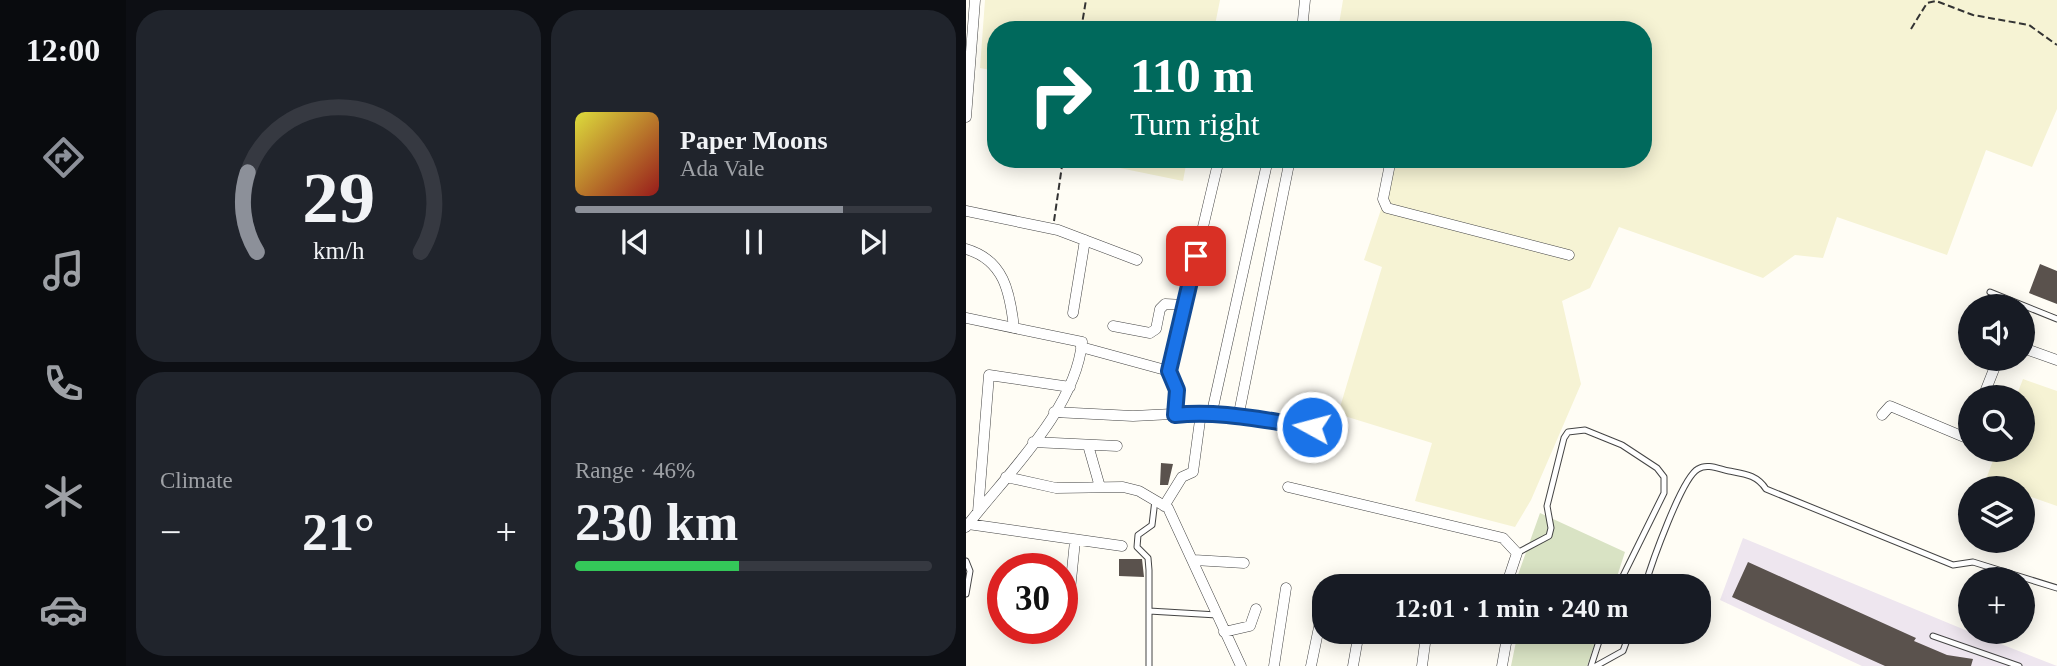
<!DOCTYPE html>
<html lang="en">
<head>
<meta charset="utf-8">
<style>
  :root { --surface:#171b24; --page:#20242c; --text:#f1f3f6; --muted:#9ea1a6; --line:#363941; --accent:#8c9099 }
  body { margin:0; font-family:"Times New Roman",serif; background:var(--page); color:var(--text); height:100vh; display:flex; flex-direction:column; font-size:26px; white-space:nowrap }
  * { box-sizing:border-box; margin:0 }
  p { font-size:23px; color:var(--muted) }
  .icon { flex:none; width:38px; height:38px; fill:none; stroke:currentColor; stroke-width:2; stroke-linecap:round; stroke-linejoin:round }
  .map { position:relative; flex:1; overflow:hidden }
  .side { display:flex; flex-direction:column; gap:10px; padding:10px; background:#0d0f14; width:840px }
  .side>* { flex:none }
  .hud { position:absolute; left:21px; top:21px; width:665px; height:147px; border-radius:28px; box-shadow:0 4px 18px #0003; background:#00695c; color:#fff; overflow:hidden }
  .buttons { position:absolute; left:992px; top:294px; display:grid; gap:14px }
  .buttons a { display:grid; place-items:center; width:77px; height:77px; border-radius:50%; background:var(--surface); box-shadow:0 4px 18px #0003; font-size:35px }
  .speed { position:absolute; left:21px; top:553px; display:flex; gap:14px; font-size:35px; font-weight:700; text-align:center }
  .speed>* { display:grid; place-content:center; width:91px; height:91px; border-radius:50%; background:var(--surface); box-shadow:0 4px 18px #0003; line-height:1 }
  .speed .limit { border:10px solid #d22; background:#fff; color:#111 }
  .pin { position:absolute; display:grid; place-items:center; width:60px; height:60px; color:#fff; margin:-30px; border-radius:14px; box-shadow:0 4px 10px #0006 }
  .me { position:absolute; width:77px; margin:-38px; rotate:277deg; stroke-linejoin:round; filter:drop-shadow(0 0 5px #0008) }
  .turn { display:flex; align-items:center; gap:24px; height:147px; padding:0 28px; font-size:32px }
  .turn .icon { width:91px; height:91px; stroke-width:2.5 }
  .turn b { display:block; font-size:49px; line-height:60px }
  .big { font-size:52px; font-weight:700; line-height:1.1 }
  .side .card { flex:1; display:flex; flex-direction:column; justify-content:center; gap:10px; min-width:0; padding:0 24px; border-radius:28px; background:var(--page) }
  .side .dial { align-items:center; gap:0 }
  .dial svg { height:182px; overflow:visible; fill:none; stroke:var(--line); stroke-width:7; stroke-linecap:round; text-anchor:middle }
  .dial text { fill:var(--text); stroke:none }
  .song { display:flex; align-items:center; gap:21px }
  .cover { width:84px; height:84px; border-radius:10px; background:linear-gradient(135deg,hsl(60 70% 55%),hsl(0 70% 35%)) }
  .played { height:7px; border-radius:4px; background:linear-gradient(90deg,var(--accent) 75%,var(--line) 75%) }
  .keys { display:flex; justify-content:space-around; direction:ltr }
  .heat { display:flex; justify-content:space-between; align-items:center; font-size:38px; direction:ltr }
  .charge { height:10px; border-radius:5px; background:linear-gradient(90deg,#34c759 46%,var(--line) 0) }
  .side .tiles { flex:1; display:grid; gap:10px; grid-template-columns:repeat(2,1fr) }
  .trip { position:absolute; left:346px; top:574px; width:399px; height:70px; border-radius:28px; background:var(--surface); box-shadow:0 4px 18px #0003; font-weight:700; line-height:70px; text-align:center }
  main { display:flex; flex:1; min-height:0 }
  .menu { display:flex; flex-direction:column; width:126px; justify-content:space-around; align-items:center; background:#090b0e; color:var(--muted) }
  .menu .icon { width:49px; height:49px }
  .menu .selected { color:var(--accent) }
  .menu b { font-size:32px; color:var(--text) }
  .map>svg:first-child { display:block }
</style>
</head>
<body>
<main>
<nav class="menu">
<b>12:00</b>
<svg class="icon selected" aria-label="directions" viewBox="0 0 24 24"><path d="M12 3l9 9-9 9-9-9zM9 14v-3h6M13 9l2 2-2 2"/></svg>
<svg class="icon" aria-label="music" viewBox="0 0 24 24"><path d="M9 18V5l10-2v13"/><circle cx="6" cy="18" r="3"/><circle cx="16" cy="16" r="3"/></svg>
<svg class="icon" aria-label="phone" viewBox="0 0 24 24"><path d="M5 4h4l2 5-3 2q2 4 5 5l2-3 5 2v4C11 20 4 13 5 4z"/></svg>
<svg class="icon" aria-label="climate" viewBox="0 0 24 24"><path d="M12 3v18M4 7l16 10M4 17L20 7"/></svg>
<svg class="icon" aria-label="car" viewBox="0 0 24 24"><path d="M5 17H2v-5l4-1 3-4h7l3 4 3 1v5h-3M9 17h6M6 11h13"/><circle cx="7" cy="17" r="2"/><circle cx="17" cy="17" r="2"/></svg>
</nav>
<section class="side">
<div class="tiles">
<div class="card dial"><svg viewBox="0 0 100 80">
<path d="M14 69A42 42 0 1 1 86 69"/>
<path d="M14 69A42 42 0 0 1 10 34" stroke="#8c9099"/>
<text x="50" y="56" font-size="32" font-weight="700">29</text>
<text x="50" y="72" font-size="11">km/h</text>
</svg></div>
<div class="card">
<div class="song"><i class="cover"></i><div><b>Paper Moons</b><p>Ada Vale</p></div></div>
<div class="played"></div>
<div class="keys"><svg class="icon" aria-label="previous" viewBox="0 0 24 24"><path d="M18 5L8 12l10 7zM5 5v14"/></svg><svg class="icon" aria-label="pause" viewBox="0 0 24 24"><path d="M8 5v14M16 5v14"/></svg><svg class="icon" aria-label="next" viewBox="0 0 24 24"><path d="M6 5l10 7-10 7zM19 5v14"/></svg></div>
</div>
<div class="card"><p>Climate</p>
<div class="heat"><a>−</a><b class="big">21°</b><a>+</a></div>
</div>
<div class="card"><p>Range · 46%</p><b class="big">230 km</b><div class="charge"></div></div>
</div>
</section>
<div class="map">
<svg width="1091" height="666" viewBox="0 0 1091 666">
  <rect width="100%" height="100%" fill="#fffdf5"/>
  <path fill="#eee6ef" d="M777,538L1004,632L1091,666H896L754,600Z"/>
  <path fill="#f6f3d4" d="M19,0H254L248,30H30V71L14,68Z
    M377,0H1091V109L1066,167L1020,150L981,255L871,217L857,258L829,255L797,278L653,227L624,288L596,301L615,384L565,500L549,527L449,501L466,443L372,414L416,267L398,260L432,159H677V30H372Z
    M110,159H221L217,181Z
    M1057,379L1091,391V506L1057,494V488H1043L1020,479L1031,450H1057V397H1050Z"/>
  <path fill="#d9e3c4" d="M574,513L659,552L648,586H548Z
    M552,632H633L621,666H545Z"/>
  <path fill="#5a524d" d="M1074,264L1091,271V304L1063,293Z
    M195,463L207,464L202,485H194Z
    M153,559H176L178,577L153,576Z
    M782,562L950,638L948,641L981,655L1007,659L1005,666H919L766,597Z"/>
  <g fill="none" stroke-linecap="round" stroke-linejoin="round">
    <defs>
      <path id="lane" d="M1024,292L1091,319
        M551,553L583,536L585,528L581,506L598,438L602,432L619,430L656,445L691,468L698,477V493L652,586
        M0,561L4,571L0,594
        M679,586C685,565 716,477 732,469C741,463 753,469 763,471C779,474 791,475 800,489L987,565L1007,562L1091,588
        M183,611L251,615
        M967,636L1053,666
        M183,666V570L182,558L171,547L172,535L186,525L189,500
        M625,666L636,632
        M630,666L657,651L664,632"/>
      <path id="street" d="M336,30L339,0
        M0,117L9,0
        M425,159L417,199L421,208L603,255
        M0,211L92,230L171,260
        M0,249C38,260 44,292 48,328
        M107,313L119,240
        M0,318L116,342C110,409 40,475 0,527
        M147,326L184,333L190,329L194,309L199,304L219,305
        M115,347L203,371L253,159
        M1057,348L1091,360
        M203,371L211,390L209,415
        M1017,397L1032,359
        M88,412L167,416L246,412L272,418L346,427
        M246,412L302,159
        M916,415L924,406L998,437L1004,432
        M272,418L324,159
        M67,442L151,446
        M122,445L134,487
        M40,477L90,488L157,487L173,491L202,508L275,666
        M322,487L537,538L551,553L540,586
        M198,506L216,477L227,472L235,413
        M12,512L23,375L104,387
        M2,524L156,546
        M228,560L278,563
        M103,600L109,541
        M258,632L284,626L290,609
        M308,666L320,588
        M345,666L359,598
        M387,666L393,632
        M456,666L460,636
        M536,666L542,632"/>
    </defs>
    <use href="#lane" stroke="#444" stroke-width="7"/>
    <use href="#street" stroke="#444" stroke-width="11"/>
    <path stroke="#333" stroke-width="2" stroke-dasharray="7 3.5" stroke-linecap="butt" d="M945,29L961,3L970,1L1007,15L1063,25L1091,45
      M115,30L120,0
      M88,221L97,159"/>
    <use href="#lane" stroke="#fff" stroke-width="5"/>
    <use href="#street" stroke="#fff" stroke-width="10"/>
  </g>
  <g fill="none" stroke-linecap="round" stroke-linejoin="round">
    <defs>
      <path id="route" d="M230,256L203,371L211,390L209,415C255,410 300,421 346,427"/>
    </defs>
    <use href="#route" stroke="#114b97" stroke-width="18"/>
    <use href="#route" stroke="#1a73e8" stroke-width="12"/>
  </g>
</svg>
<div class="buttons">
<a><svg class="icon" aria-label="sound" viewBox="0 0 24 24"><path d="M4 9h4l5-4v14l-5-4H4zM17 9q2 3 0 6"/></svg></a>
<a><svg class="icon" aria-label="search" viewBox="0 0 24 24"><circle cx="10" cy="10" r="6"/><path d="M15 15l6 6"/></svg></a>
<a><svg class="icon" aria-label="layers" viewBox="0 0 24 24"><path d="M12 4l9 5-9 5-9-5zM3 14l9 5 9-5"/></svg></a>
<a>+</a>
</div>
<div class="speed"><div class="limit">30</div></div>
<div class="pin" style="left:230px;top:256px;background:#d93025"><svg class="icon" aria-label="arrive" viewBox="0 0 24 24"><path d="M6 21V4h12l-3 4 3 4H6"/></svg></div>
<svg class="me" style="left:346px;top:427px" viewBox="-20 -20 40 40"><circle r="17" fill="#1a73e8" stroke="#fff" stroke-width="3"/><path d="M0-11L8 9 0 5-8 9z" fill="#fff"/></svg>
<div class="trip">12:01 · 1 min · 240 m</div>
<div class="hud">
<div class="turn"><svg class="icon" aria-label="right" viewBox="0 0 24 24"><path d="M7 20v-9h11M14 6l5 5-5 5"/></svg><div><b>110 m</b>Turn right</div></div>
</div>
</div>
</main>
</body>
</html>
